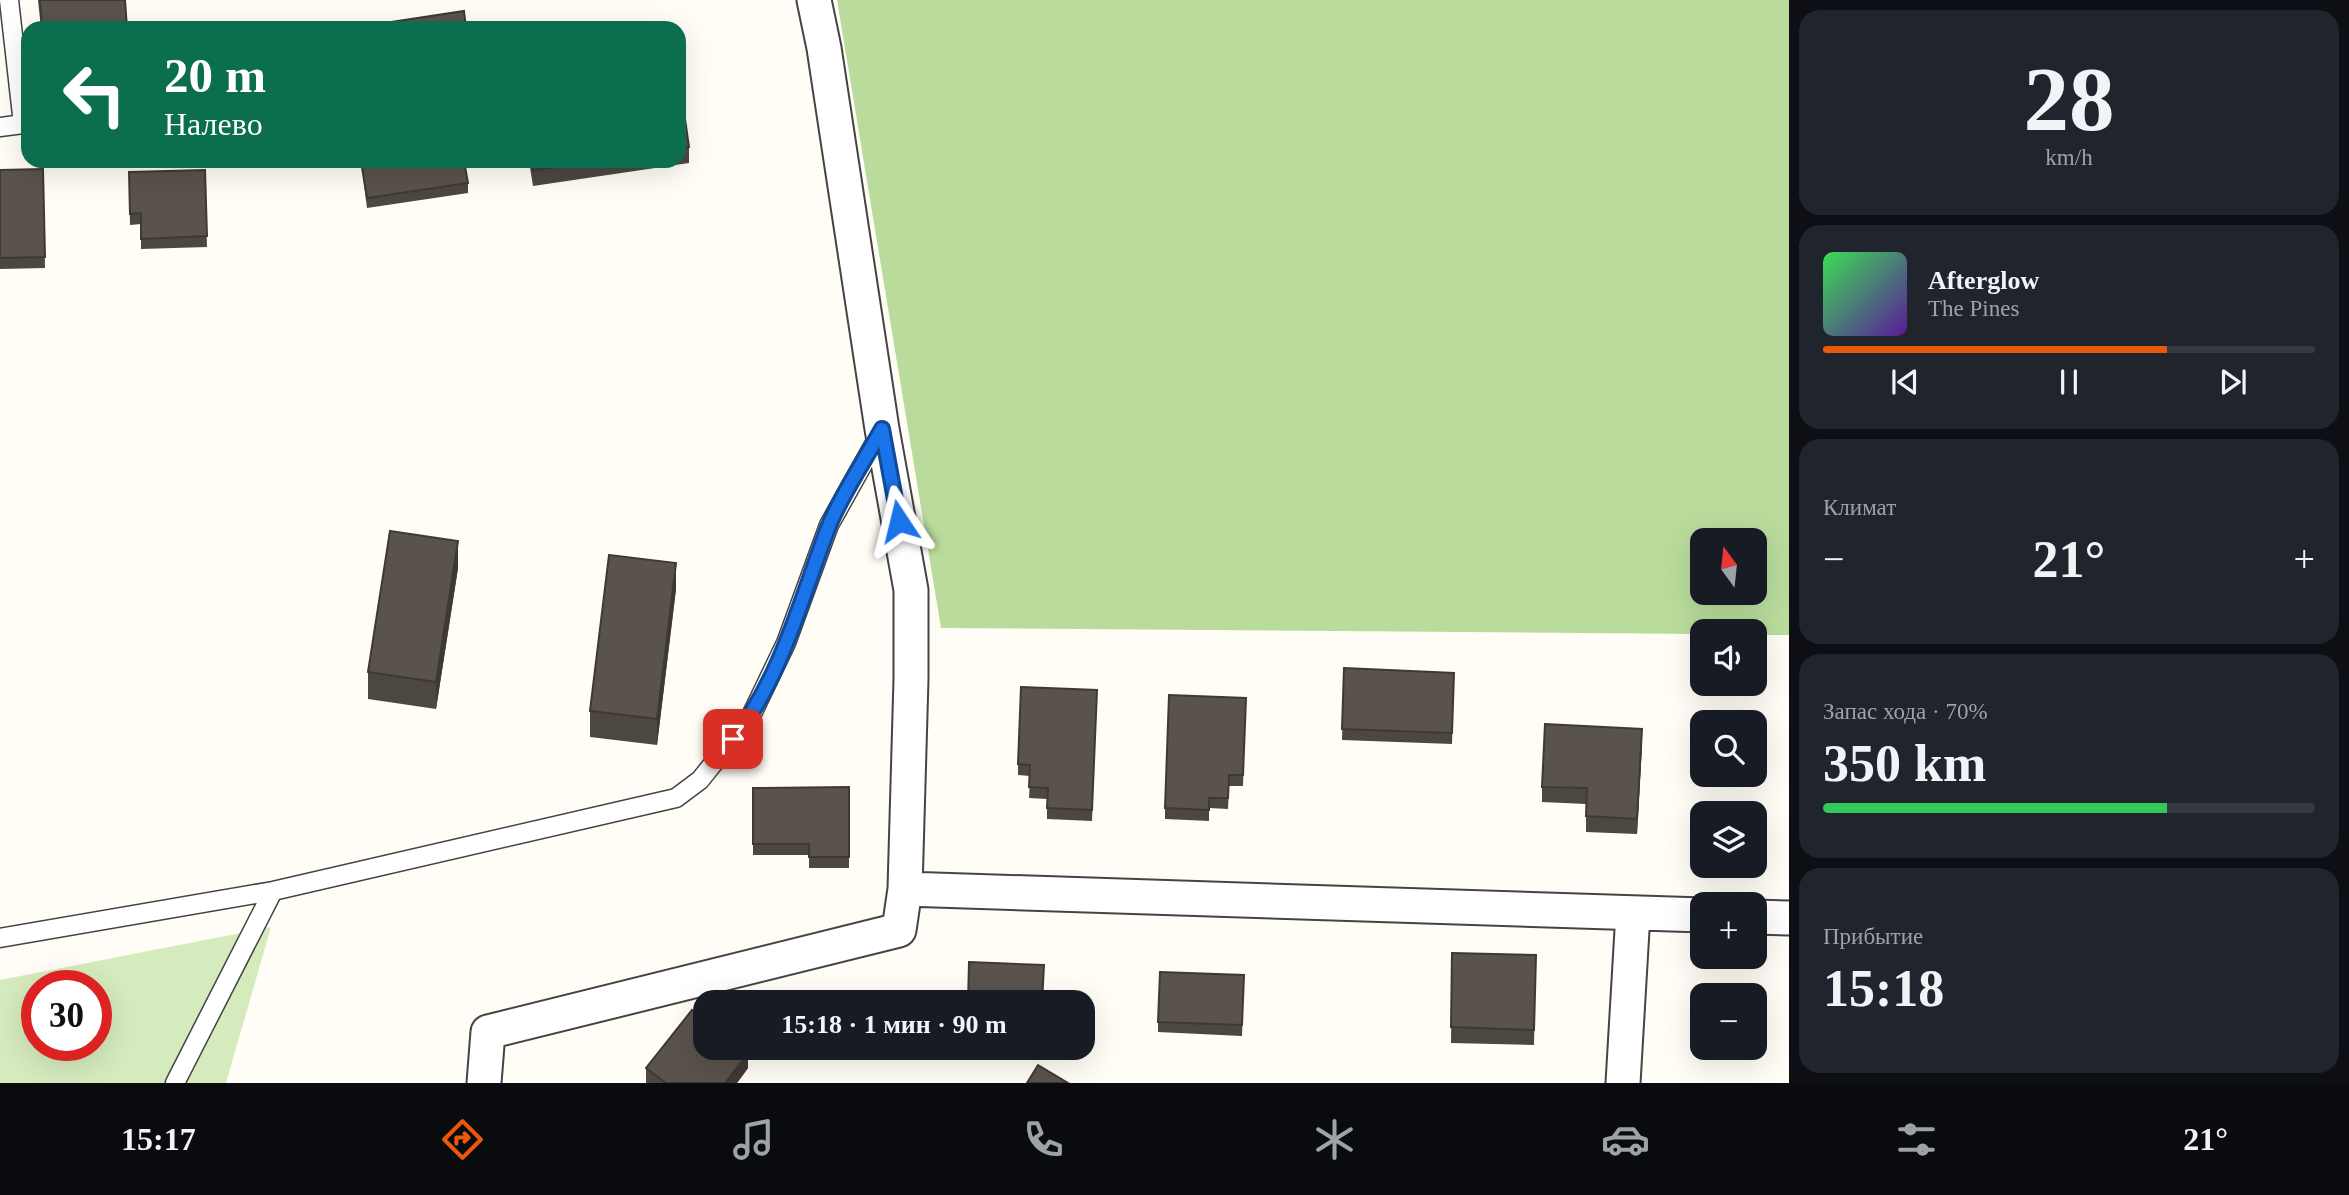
<!DOCTYPE html>
<html lang="ru">
<head>
<meta charset="utf-8">
<style>
  :root { --surface:#171b24; --page:#20242c; --text:#f1f3f6; --muted:#9ea1a6; --line:#363941; --accent:#ea580c }
  body { margin:0; font-family:"Times New Roman",serif; background:var(--page); color:var(--text); height:100vh; display:flex; flex-direction:column; font-size:26px; white-space:nowrap }
  * { box-sizing:border-box; margin:0 }
  p { font-size:23px; color:var(--muted) }
  .icon { flex:none; width:38px; height:38px; fill:none; stroke:currentColor; stroke-width:2; stroke-linecap:round; stroke-linejoin:round }
  .map { position:relative; flex:1; overflow:hidden }
  .details { display:flex; flex-direction:column; gap:10px; padding:10px; background:#0d0f14; width:560px }
  .details>* { flex:none }
  .hud { position:absolute; left:21px; top:21px; width:665px; height:147px; border-radius:21px; box-shadow:0 7px 28px #0002; background:#0b6e4f; color:#fff; overflow:hidden }
  .needle { width:46px; rotate:345deg }
  .controls { position:absolute; left:1690px; top:528px; display:grid; gap:14px }
  .controls a { display:grid; place-items:center; width:77px; height:77px; border-radius:14px; background:var(--surface); box-shadow:0 7px 28px #0002; font-size:35px }
  .speed { position:absolute; left:21px; top:970px; display:flex; gap:14px; font-size:35px; font-weight:700; text-align:center }
  .speed>* { display:grid; place-content:center; width:91px; height:91px; border-radius:50%; background:var(--surface); box-shadow:0 7px 28px #0002; line-height:1 }
  .speed .limit { border:10px solid #d22; background:#fff; color:#111 }
  .pin { position:absolute; display:grid; place-items:center; width:60px; height:60px; color:#fff; margin:-30px; border-radius:14px; box-shadow:0 4px 10px #0006 }
  .me { position:absolute; width:77px; margin:-38px; rotate:350deg; stroke-linejoin:round; filter:drop-shadow(0 0 5px #0008) }
  .turn { display:flex; align-items:center; gap:24px; height:147px; padding:0 28px; font-size:32px }
  .turn .icon { width:91px; height:91px; stroke-width:2.5 }
  .turn b { display:block; font-size:49px; line-height:60px }
  .big { font-size:52px; font-weight:700; line-height:1.1 }
  .details .tile { flex:1; display:flex; flex-direction:column; justify-content:center; gap:10px; min-width:0; padding:0 24px; border-radius:21px; background:var(--page) }
  .details .dial { align-items:center; gap:0 }
  .dial b { font-size:91px; line-height:1 }
  .song { display:flex; align-items:center; gap:21px }
  .cover { width:84px; height:84px; border-radius:10px; background:linear-gradient(135deg,hsl(130 70% 55%),hsl(270 70% 35%)) }
  .played { height:7px; border-radius:4px; background:linear-gradient(90deg,var(--accent) 70%,var(--line) 70%) }
  .keys { display:flex; justify-content:space-around; direction:ltr }
  .heat { display:flex; justify-content:space-between; align-items:center; font-size:38px; direction:ltr }
  .charge { height:10px; border-radius:5px; background:linear-gradient(90deg,#34c759 70%,var(--line) 0) }
  .trip { position:absolute; left:693px; top:990px; width:402px; height:70px; border-radius:21px; background:var(--surface); box-shadow:0 7px 28px #0002; font-weight:700; line-height:70px; text-align:center }
  .menu { display:flex; height:112px; justify-content:space-around; align-items:center; background:#090b0e; color:var(--muted) }
  .menu .icon { width:49px; height:49px }
  .menu .current { color:var(--accent) }
  .menu b { font-size:32px; color:var(--text) }
  main { display:flex; flex:1; min-height:0 }
  .map>svg:first-child { display:block }
</style>
</head>
<body>
<main>
<div class="map">
<svg width="1789" height="1083" viewBox="0 0 1789 1083">
  <rect width="100%" height="100%" fill="#fffdf5"/>
  <path fill="#d5ebbd" fill-rule="evenodd" d="M271,927L226,1083H0V980ZM37,985H96V1045H37Z"/>
  <path fill="#b9dc9c" fill-rule="evenodd" d="M837,0H1789V635H1755V632H1703V634L941,628ZM1703,541H1755V593H1703Z"/>
  <g fill="none" stroke-linecap="round" stroke-linejoin="round">
    <defs>
      <path id="service" d="M0,127L23,124L9,0
        M0,938L273,891L676,798L700,780L750,718L786,643L829,525L881,432
        M175,1083L273,891"/>
      <path id="minor" d="M905,889L1703,915
        M1755,917L1789,918
        M484,1083L488,1032L899,930L905,889L911,679V590L882,429L824,48L814,0
        M1623,1083L1633,913"/>
    </defs>
    <use href="#service" stroke="#444" stroke-width="21"/>
    <use href="#minor" stroke="#444" stroke-width="37"/>
    <use href="#service" stroke="#fff" stroke-width="18"/>
    <use href="#minor" stroke="#fff" stroke-width="33"/>
  </g>
  <path fill="#4d4742" d="M38,0H125L127,28H41Z
    M679,106L689,147V163L533,186L529,161H679Z
    M361,161H464L468,183V193L367,208Z
    M43,169L45,268L0,269V170Z
    M205,170L207,247L141,249V224L130,225L129,172Z
    M458,568L436,709L368,699V672Z
    M676,589L657,745L590,737V711Z
    M1344,668L1454,673L1452,744L1342,740Z
    M1097,690L1092,821L1047,819V799L1029,798L1030,776L1018,775V764Z
    M1246,698L1243,786H1229L1228,809L1209,808V821L1165,819V808Z
    M1642,744L1637,834L1586,832V804L1542,802V787Z
    M849,787V868H809V855H753V788Z
    M1452,953L1536,955L1534,1045L1451,1043Z
    M1244,975L1242,1036L1158,1032V1022Z
    M646,1068H748L737,1083H646Z"/>
  <path fill="#3f3936" d="M458,541V568L436,709V682Z
    M676,563V589L657,745V719Z
    M1642,729V744L1637,834V819Z
    M748,1053V1068L737,1083H725Z"/>
  <path fill="#5a524d" stroke="#3f3936" stroke-width="2" d="M40,0H125L127,28H42Z
    M464,11L466,28H352Z
    M683,105L689,147L679,149V106Z
    M361,161H464L468,183L367,198Z
    M532,161H595L533,170Z
    M43,169L45,257L0,258V170Z
    M205,170L207,236L141,239V213L130,214L129,172Z
    M390,531L458,541L436,682L368,672Z
    M609,555L676,563L657,719L590,711Z
    M1344,668L1454,673L1452,733L1342,729Z
    M1021,687L1097,690L1092,810L1047,808L1048,788L1029,787L1030,765L1018,764Z
    M1169,695L1246,698L1243,775H1229L1228,798H1209V810L1165,808Z
    M1545,724L1642,729L1637,819L1586,816L1587,788L1542,787Z
    M849,787V857H809V844H753V788Z
    M1452,953L1536,955L1534,1030L1451,1027Z
    M969,962L1044,965L1042,1003H968Z
    M1160,972L1244,975L1242,1025L1158,1022Z
    M692,1010L705,1020V1048H742L748,1053L725,1083H666L646,1068Z
    M1038,1065L1068,1083H1027Z"/>
  <g fill="none" stroke-linecap="round" stroke-linejoin="round">
    <defs>
      <path id="route" d="M733,739C781,679 801,599 828,528C841,495 865,460 882,429L899,521"/>
    </defs>
    <use href="#route" stroke="#114b97" stroke-width="18"/>
    <use href="#route" stroke="#1a73e8" stroke-width="12"/>
  </g>
</svg>
<div class="controls">
<a><svg class="needle" viewBox="-14 -14 28 28"><path d="M0-13l5 13h-10z" fill="#e53935"/><path d="M0 13l5-13h-10z" fill="#9ea1a6"/></svg></a>
<a><svg class="icon" aria-label="sound" viewBox="0 0 24 24"><path d="M4 9h4l5-4v14l-5-4H4zM17 9q2 3 0 6"/></svg></a>
<a><svg class="icon" aria-label="search" viewBox="0 0 24 24"><circle cx="10" cy="10" r="6"/><path d="M15 15l6 6"/></svg></a>
<a><svg class="icon" aria-label="layers" viewBox="0 0 24 24"><path d="M12 4l9 5-9 5-9-5zM3 14l9 5 9-5"/></svg></a>
<a>+</a>
<a>−</a>
</div>
<div class="speed"><div class="limit">30</div></div>
<div class="pin" style="left:733px;top:739px;background:#d93025"><svg class="icon" aria-label="arrive" viewBox="0 0 24 24"><path d="M6 21V4h12l-3 4 3 4H6"/></svg></div>
<svg class="me" style="left:899px;top:521px" viewBox="-20 -20 40 40"><path d="M0-17L14 15 0 8-14 15z" fill="#1a73e8" stroke="#fff" stroke-width="4"/></svg>
<div class="trip">15:18 · 1 мин · 90 m</div>
<div class="hud">
<div class="turn"><svg class="icon" aria-label="left" viewBox="0 0 24 24"><path d="M17 20v-9H6M10 6l-5 5 5 5"/></svg><div><b>20 m</b>Налево</div></div>
</div>
</div>
<section class="details">
<div class="tile dial"><b>28</b><p>km/h</p></div>
<div class="tile">
<div class="song"><i class="cover"></i><div><b>Afterglow</b><p>The Pines</p></div></div>
<div class="played"></div>
<div class="keys"><svg class="icon" aria-label="previous" viewBox="0 0 24 24"><path d="M18 5L8 12l10 7zM5 5v14"/></svg><svg class="icon" aria-label="pause" viewBox="0 0 24 24"><path d="M8 5v14M16 5v14"/></svg><svg class="icon" aria-label="next" viewBox="0 0 24 24"><path d="M6 5l10 7-10 7zM19 5v14"/></svg></div>
</div>
<div class="tile"><p>Климат</p>
<div class="heat"><a>−</a><b class="big">21°</b><a>+</a></div>
</div>
<div class="tile"><p>Запас хода · 70%</p><b class="big">350 km</b><div class="charge"></div></div>
<div class="tile"><p>Прибытие</p><b class="big">15:18</b></div>
</section>
</main>
<nav class="menu">
<b>15:17</b>
<svg class="icon current" aria-label="directions" viewBox="0 0 24 24"><path d="M12 3l9 9-9 9-9-9zM9 14v-3h6M13 9l2 2-2 2"/></svg>
<svg class="icon" aria-label="music" viewBox="0 0 24 24"><path d="M9 18V5l10-2v13"/><circle cx="6" cy="18" r="3"/><circle cx="16" cy="16" r="3"/></svg>
<svg class="icon" aria-label="phone" viewBox="0 0 24 24"><path d="M5 4h4l2 5-3 2q2 4 5 5l2-3 5 2v4C11 20 4 13 5 4z"/></svg>
<svg class="icon" aria-label="climate" viewBox="0 0 24 24"><path d="M12 3v18M4 7l16 10M4 17L20 7"/></svg>
<svg class="icon" aria-label="car" viewBox="0 0 24 24"><path d="M5 17H2v-5l4-1 3-4h7l3 4 3 1v5h-3M9 17h6M6 11h13"/><circle cx="7" cy="17" r="2"/><circle cx="17" cy="17" r="2"/></svg>
<svg class="icon" aria-label="filters" viewBox="0 0 24 24"><path d="M4 7h16M4 17h16"/><circle cx="9" cy="7" r="2"/><circle cx="15" cy="17" r="2"/></svg>
<b>21°</b>
</nav>
</body>
</html>
